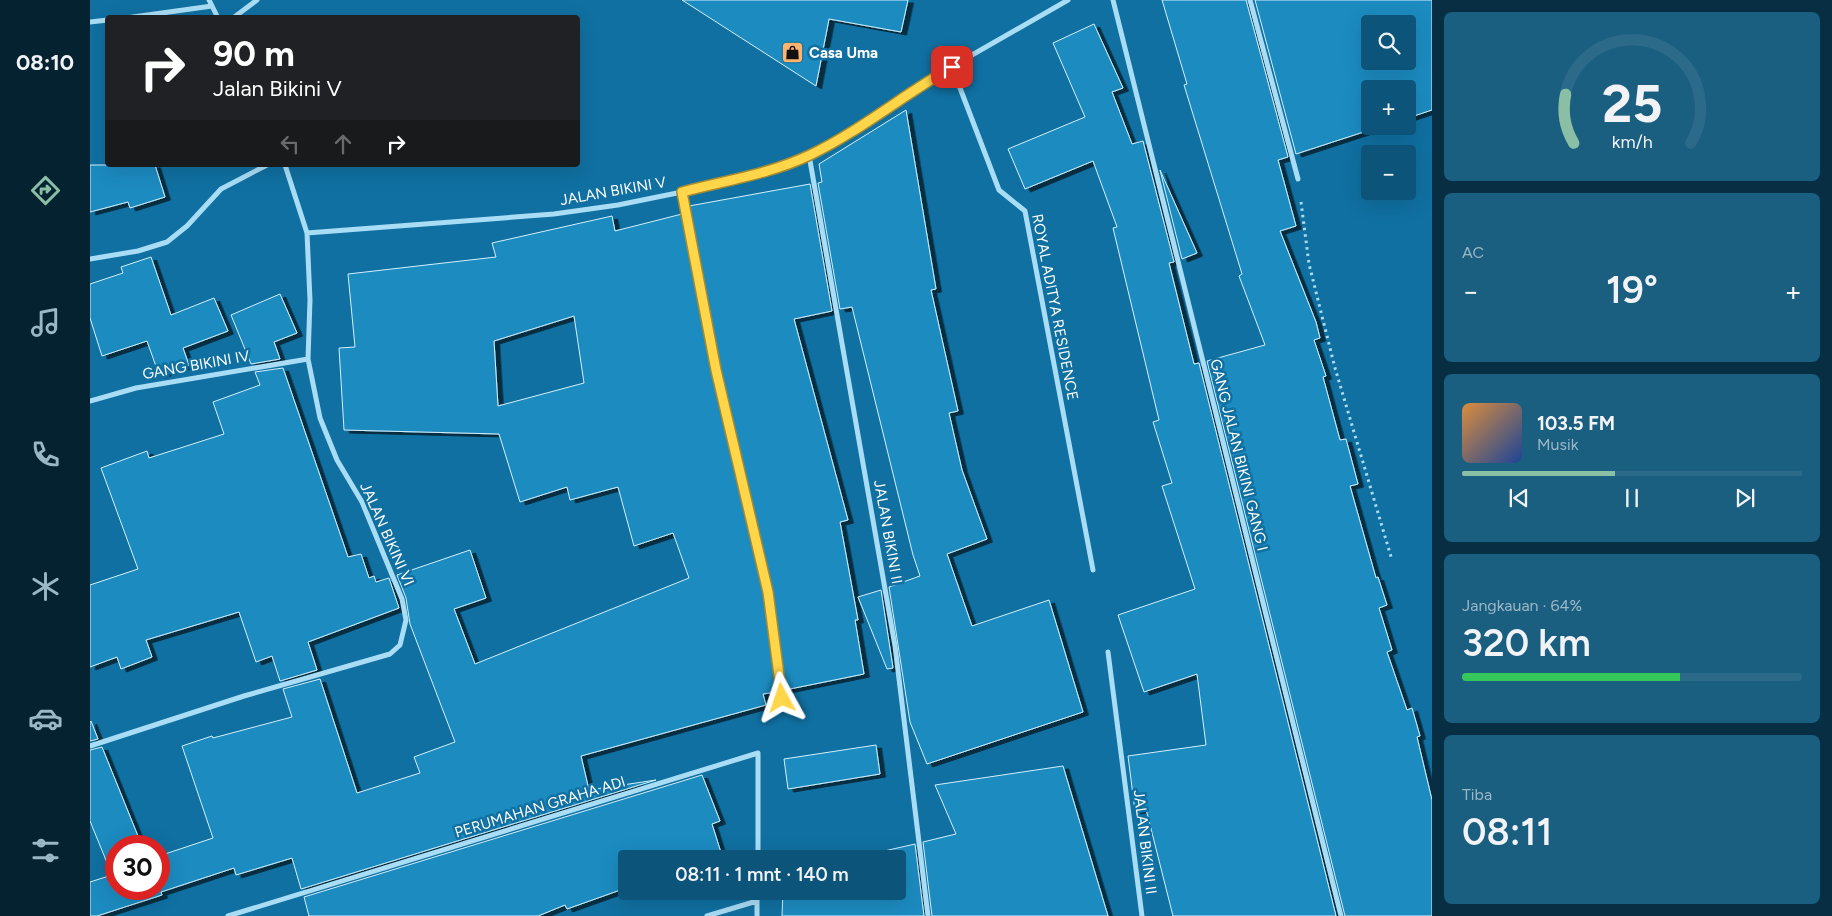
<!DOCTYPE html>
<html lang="id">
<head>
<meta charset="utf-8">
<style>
  :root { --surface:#0c5479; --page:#1a5e80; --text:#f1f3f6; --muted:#9ab7c6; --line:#2c6a8a; --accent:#8abfa5 }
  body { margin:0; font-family:Figtree,sans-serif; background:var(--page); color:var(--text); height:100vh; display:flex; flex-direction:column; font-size:19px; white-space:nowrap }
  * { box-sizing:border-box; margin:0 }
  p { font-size:16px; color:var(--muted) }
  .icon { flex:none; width:28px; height:28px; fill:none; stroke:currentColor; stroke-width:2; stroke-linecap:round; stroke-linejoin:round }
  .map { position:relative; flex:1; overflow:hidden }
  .side { display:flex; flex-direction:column; gap:12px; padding:12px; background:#072e43; width:400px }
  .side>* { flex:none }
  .guide { position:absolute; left:15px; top:15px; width:475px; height:152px; border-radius:5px; box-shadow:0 5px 20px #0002; background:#202124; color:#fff; overflow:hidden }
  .buttons { position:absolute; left:1271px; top:15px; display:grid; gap:10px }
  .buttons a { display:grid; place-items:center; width:55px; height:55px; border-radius:5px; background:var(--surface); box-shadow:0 5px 20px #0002; font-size:25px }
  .speed { position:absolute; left:15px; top:835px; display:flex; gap:10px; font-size:25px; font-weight:700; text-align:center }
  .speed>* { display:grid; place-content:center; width:65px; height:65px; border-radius:50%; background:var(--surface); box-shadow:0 5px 20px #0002; line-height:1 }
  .speed .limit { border:8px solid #d22; background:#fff; color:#111 }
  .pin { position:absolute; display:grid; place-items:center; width:42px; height:42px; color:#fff; margin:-21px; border-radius:10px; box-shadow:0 2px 8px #0006 }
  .me { position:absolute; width:55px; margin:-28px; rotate:355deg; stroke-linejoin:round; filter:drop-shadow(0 0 4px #0008) }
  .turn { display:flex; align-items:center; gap:18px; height:105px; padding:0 25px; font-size:22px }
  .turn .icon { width:65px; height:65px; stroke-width:2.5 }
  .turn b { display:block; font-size:35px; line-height:42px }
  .lanes { display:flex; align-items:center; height:48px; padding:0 25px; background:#0003; justify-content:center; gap:25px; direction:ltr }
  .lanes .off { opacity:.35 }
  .big { font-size:38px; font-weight:600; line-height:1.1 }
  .side .widget { flex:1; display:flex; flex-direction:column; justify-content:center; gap:8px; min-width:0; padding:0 18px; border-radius:8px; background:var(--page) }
  .side .dial { align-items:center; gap:0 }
  .dial svg { height:130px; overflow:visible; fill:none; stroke:var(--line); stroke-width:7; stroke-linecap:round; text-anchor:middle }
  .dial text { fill:var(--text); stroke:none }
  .song { display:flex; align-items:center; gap:15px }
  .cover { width:60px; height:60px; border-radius:8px; background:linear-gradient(135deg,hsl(30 70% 55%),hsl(220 70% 35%)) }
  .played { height:5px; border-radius:2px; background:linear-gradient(90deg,var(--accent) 45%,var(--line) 45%) }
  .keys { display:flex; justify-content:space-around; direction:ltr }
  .heat { display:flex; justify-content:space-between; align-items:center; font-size:28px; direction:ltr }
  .charge { height:8px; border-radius:4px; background:linear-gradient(90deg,#34c759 64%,var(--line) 0) }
  .trip { position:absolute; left:528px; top:850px; width:288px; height:50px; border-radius:5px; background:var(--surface); box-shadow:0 5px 20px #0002; font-weight:600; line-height:50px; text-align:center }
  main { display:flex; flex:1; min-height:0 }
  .menu { display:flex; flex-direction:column; width:90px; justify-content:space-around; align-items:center; background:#052230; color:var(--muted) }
  .menu .icon { width:35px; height:35px }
  .menu .selected { color:var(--accent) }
  .menu b { font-size:22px; color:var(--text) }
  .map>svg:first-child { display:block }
</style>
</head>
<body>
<main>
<nav class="menu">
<b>08:10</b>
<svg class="icon selected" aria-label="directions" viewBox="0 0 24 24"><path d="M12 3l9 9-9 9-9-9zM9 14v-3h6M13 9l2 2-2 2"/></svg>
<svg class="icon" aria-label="music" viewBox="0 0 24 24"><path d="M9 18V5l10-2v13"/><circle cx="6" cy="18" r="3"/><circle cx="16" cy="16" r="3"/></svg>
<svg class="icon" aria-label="phone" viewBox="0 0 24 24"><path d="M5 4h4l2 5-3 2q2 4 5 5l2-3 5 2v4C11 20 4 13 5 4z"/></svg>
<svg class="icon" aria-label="climate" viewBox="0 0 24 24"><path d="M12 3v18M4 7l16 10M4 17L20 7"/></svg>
<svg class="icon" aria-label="car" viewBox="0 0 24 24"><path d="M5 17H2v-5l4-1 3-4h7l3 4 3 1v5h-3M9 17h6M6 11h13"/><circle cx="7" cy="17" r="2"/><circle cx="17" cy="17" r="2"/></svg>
<svg class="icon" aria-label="filters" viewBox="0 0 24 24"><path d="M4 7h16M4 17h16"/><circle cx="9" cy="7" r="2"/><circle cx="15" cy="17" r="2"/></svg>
</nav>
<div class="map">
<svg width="1342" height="916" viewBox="0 0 1342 916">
  <defs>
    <filter id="shadow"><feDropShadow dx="5.5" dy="3" stdDeviation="0" flood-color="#0009"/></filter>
  </defs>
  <rect width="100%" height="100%" fill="#1070a1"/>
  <path fill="#1e8bc0" stroke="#d2f0fe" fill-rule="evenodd" filter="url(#shadow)" d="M592,0H818L811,32L739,19L726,86Z
    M1072,0H1156L1198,157L1188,160L1206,226L1190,231L1226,322L1230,338L1224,340L1236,376L1233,377L1250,440L1256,439L1268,484L1260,486L1286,578L1288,577L1297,605L1289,608L1302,650L1297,652L1317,710L1322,708L1330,736L1327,737L1342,800V916H1255L1117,361L1175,345L1149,276L1152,274L1094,85L1097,84Z
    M1165,0H1342V110L1318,118V89H1280V126H1292L1206,154ZM1280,24H1318V61H1280Z
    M1004,24L1033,88L1022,92L1042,144L1053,141L1084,262L1079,263L1104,364L1109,363L1246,916H1083L1056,809L1045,811L1038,756L1116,745L1107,674L1054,692L1028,615L1105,589L1072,486L1082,483L1063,422L1069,420L1023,228L1027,227L1003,161L935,189L918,149L995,117L963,43Z
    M816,110L846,289L841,290L868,411L859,413L872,470L897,539L857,554L882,626L959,600L993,712L837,764L820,722L799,587L830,576L823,555L762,307L750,309L728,183L732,182L729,164Z
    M0,165H65L75,197L40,208L38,202L0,212Z
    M1070,170L1107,253L1092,259Z
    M720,184L742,311L704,319L758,520L750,522L768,620H765L774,674L695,690L682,592L630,369L599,206Z
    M592,214L622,371L674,594L687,692L673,694L676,705L491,756L499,790L566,780L211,889L202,858L146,875L144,868L71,892L72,895L7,916H0V882L22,875L0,821V750L12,747L52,846H26V889H69V856L123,838L92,746L122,736L123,738L202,717L193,689L230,679L267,793L330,773L324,757L365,742L320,624L316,598L307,575L380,550L396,598L364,609L385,664L599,578L583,533L544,546L528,487L480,500L477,487L430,502L409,434L254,430L249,348L265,347L258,274L406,257L402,243L522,216L525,231ZM484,316L494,383L408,406L404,341Z
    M61,257L81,315L124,298L138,331L93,348L99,365L69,375L57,341L12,356L0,318V284L33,273L31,267Z
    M190,294L207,333L184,342L190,359L161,364L141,315Z
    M193,368L258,557L271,554L279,578L284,576L286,582L299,578L309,608L218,642L227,670L190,681L182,656L166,662L149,612L56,640L62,657L31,669L27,657L0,667V585L48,569L11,468L57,451L59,458L134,434L123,402L170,385L165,372Z
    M791,590L803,668L797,669L768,597Z
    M1,721L8,739L0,741V722Z
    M786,745L790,774L698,789L694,759Z
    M973,766L1018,916H842L833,842L866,834L845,785Z
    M612,775L630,821L622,824L633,859H536V888L477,909L475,905L448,916H219L214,897Z
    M825,844L834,916H692L693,891H806V859H781V854Z"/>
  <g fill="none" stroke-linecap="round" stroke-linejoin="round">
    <path stroke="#a9ddf6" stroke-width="3" stroke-dasharray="2.5 4" stroke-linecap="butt" d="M1211,202L1219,264L1245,368L1302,560"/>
    <path stroke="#a9ddf6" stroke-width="5" d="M119,0L128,18
      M1023,0L1251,916
      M1160,0L1208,179
      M36,18L122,6
      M143,18L167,0
      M0,22L18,20
      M862,67L909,190L935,211L1003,570
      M719,155L805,646L838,916
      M592,192L626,370L678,593L692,698
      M217,233L464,214L528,205L592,192L690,167L719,155L763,132L835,82L978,0
      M0,259L48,251L77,242L97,226L131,189L177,165
      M0,401L46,388L218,359
      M1018,652L1052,916
      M0,746L154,696L300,654L310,645L316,620L312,599L272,502L247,460L230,418L218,359L220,300L217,233L195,165
      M138,916L668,753V859
      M617,916L667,901
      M667,916V891"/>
  </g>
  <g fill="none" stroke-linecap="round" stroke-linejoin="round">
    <defs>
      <path id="route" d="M692,698L678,592L626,370L592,192C634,181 680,174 720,155C770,131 813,95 862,67"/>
    </defs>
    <use href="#route" stroke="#a68a30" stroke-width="12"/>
    <use href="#route" stroke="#ffd54a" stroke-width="9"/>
  </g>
  <defs>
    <symbol id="shop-square" viewBox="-11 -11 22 22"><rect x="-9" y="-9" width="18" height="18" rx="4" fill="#ffb46d" stroke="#1070a1"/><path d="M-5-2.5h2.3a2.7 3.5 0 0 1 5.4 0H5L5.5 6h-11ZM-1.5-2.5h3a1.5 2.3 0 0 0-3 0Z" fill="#111"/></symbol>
  </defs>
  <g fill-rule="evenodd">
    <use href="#shop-square" x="690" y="40" width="25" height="25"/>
  </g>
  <g text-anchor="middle" stroke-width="5" stroke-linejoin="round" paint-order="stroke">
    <g font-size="15" font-weight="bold" fill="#fff" stroke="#1070a1" text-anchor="start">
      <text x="719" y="58">Casa Uma</text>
    </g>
    <g font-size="15" fill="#fff" stroke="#1070a1">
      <text transform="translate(523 191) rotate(-10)" y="5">JALAN BIKINI V</text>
      <text transform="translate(965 307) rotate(79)" y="5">ROYAL ADITYA RESIDENCE</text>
      <text transform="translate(106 365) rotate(-10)" y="5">GANG BIKINI IV</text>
      <text transform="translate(1149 455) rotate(76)" y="5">GANG JALAN BIKINI GANG I</text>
      <text transform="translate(798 532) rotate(80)" y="5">JALAN BIKINI II</text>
      <text transform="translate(297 534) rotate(66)" y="5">JALAN BIKINI VI</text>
      <text transform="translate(450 807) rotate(-17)" y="5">PERUMAHAN GRAHA ADI</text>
      <text transform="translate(1055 842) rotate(83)" y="5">JALAN BIKINI II</text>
    </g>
  </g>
</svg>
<div class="buttons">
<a><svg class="icon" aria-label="search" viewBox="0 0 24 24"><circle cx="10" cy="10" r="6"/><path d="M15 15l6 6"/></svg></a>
<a>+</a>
<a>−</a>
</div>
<div class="speed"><div class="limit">30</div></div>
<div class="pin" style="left:862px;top:67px;background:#d93025"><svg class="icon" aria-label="arrive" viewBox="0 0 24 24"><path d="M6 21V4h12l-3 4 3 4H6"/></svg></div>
<svg class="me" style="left:692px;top:698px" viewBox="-20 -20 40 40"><path d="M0-17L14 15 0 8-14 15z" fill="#ffd54a" stroke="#fff" stroke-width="4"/></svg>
<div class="trip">08:11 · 1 mnt · 140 m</div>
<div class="guide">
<div class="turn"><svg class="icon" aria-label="right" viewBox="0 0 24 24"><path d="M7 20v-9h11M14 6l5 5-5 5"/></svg><div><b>90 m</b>Jalan Bikini V</div></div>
<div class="lanes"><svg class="icon off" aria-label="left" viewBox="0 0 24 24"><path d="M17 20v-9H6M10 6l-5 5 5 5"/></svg><svg class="icon off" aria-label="ahead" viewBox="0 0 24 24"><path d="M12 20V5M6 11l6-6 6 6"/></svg><svg class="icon" aria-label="right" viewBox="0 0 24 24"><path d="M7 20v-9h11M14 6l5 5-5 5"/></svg></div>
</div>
</div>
<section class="side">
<div class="widget dial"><svg viewBox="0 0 100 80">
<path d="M14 69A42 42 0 1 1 86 69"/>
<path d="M14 69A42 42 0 0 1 9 39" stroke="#8abfa5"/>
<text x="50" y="56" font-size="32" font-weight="700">25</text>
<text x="50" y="72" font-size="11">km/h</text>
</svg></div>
<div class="widget"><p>AC</p>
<div class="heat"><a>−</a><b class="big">19°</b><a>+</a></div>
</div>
<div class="widget">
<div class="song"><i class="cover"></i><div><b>103.5 FM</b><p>Musik</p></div></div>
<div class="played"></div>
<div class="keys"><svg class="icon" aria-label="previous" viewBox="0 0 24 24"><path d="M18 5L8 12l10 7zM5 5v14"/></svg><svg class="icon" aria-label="pause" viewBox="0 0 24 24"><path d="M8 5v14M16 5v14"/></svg><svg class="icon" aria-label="next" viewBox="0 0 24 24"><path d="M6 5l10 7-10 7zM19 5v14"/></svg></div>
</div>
<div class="widget"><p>Jangkauan · 64%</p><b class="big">320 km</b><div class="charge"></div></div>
<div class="widget"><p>Tiba</p><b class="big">08:11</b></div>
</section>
</main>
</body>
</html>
